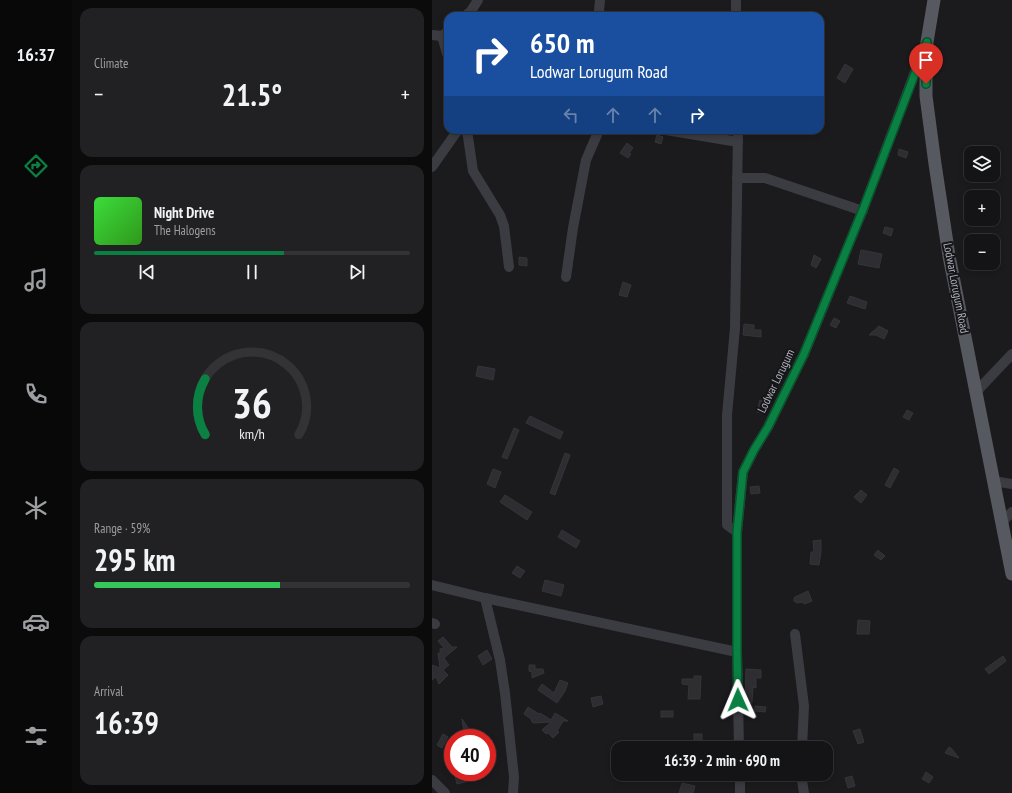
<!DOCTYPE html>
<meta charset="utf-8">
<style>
:root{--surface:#141416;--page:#212123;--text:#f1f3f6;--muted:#9d9ea1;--line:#333335;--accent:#0b8043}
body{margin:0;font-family:"PT Sans Narrow",sans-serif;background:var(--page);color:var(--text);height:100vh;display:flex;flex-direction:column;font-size:15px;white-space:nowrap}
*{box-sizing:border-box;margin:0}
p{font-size:13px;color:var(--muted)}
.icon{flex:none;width:22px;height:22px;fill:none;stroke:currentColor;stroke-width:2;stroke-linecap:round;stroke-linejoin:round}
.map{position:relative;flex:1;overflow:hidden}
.side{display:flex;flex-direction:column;gap:8px;padding:8px;background:#0b0b0c;width:360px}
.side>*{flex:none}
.hud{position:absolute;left:12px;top:12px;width:380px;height:122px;border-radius:12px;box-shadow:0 2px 6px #0003,0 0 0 1px var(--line);background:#1a4fa0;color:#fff;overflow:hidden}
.controls{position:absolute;left:532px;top:146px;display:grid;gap:8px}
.controls a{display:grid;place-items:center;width:36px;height:36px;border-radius:8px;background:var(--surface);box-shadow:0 2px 6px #0003,0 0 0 1px var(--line);font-size:20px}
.speed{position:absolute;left:12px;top:729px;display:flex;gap:8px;font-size:20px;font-weight:700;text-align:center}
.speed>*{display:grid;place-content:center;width:52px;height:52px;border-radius:50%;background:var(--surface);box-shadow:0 2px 6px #0003,0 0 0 1px var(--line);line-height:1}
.speed .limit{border:6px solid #d22;background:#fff;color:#111}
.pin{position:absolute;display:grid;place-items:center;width:34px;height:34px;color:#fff;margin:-41px -17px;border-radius:50% 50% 50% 0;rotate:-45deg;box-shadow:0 0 4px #0007}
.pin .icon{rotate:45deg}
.me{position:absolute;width:44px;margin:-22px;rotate:359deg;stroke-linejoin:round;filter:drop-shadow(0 0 3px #0008)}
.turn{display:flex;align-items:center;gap:14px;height:84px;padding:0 20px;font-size:18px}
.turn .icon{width:52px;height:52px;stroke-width:2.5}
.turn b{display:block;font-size:28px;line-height:34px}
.lanes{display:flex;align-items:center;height:38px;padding:0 20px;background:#0003;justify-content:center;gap:20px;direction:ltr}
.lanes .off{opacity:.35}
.big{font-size:30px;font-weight:800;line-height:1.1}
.side .card{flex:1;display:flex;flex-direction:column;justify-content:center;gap:6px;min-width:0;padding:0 14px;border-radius:12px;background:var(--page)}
.side .dial{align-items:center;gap:0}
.dial svg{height:104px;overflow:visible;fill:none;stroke:var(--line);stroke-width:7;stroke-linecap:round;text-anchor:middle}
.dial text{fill:var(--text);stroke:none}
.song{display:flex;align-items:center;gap:12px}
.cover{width:48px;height:48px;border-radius:6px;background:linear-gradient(135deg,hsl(120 70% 55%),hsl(110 70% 35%))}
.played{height:4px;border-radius:2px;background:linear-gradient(90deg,var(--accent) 60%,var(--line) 60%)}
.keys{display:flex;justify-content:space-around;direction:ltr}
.heat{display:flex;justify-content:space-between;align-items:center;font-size:22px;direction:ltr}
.charge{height:6px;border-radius:3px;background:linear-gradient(90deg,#34c759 59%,var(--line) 0)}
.trip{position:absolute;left:179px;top:741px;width:222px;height:40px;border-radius:12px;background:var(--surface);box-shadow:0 2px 6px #0003,0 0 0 1px var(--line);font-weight:800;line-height:40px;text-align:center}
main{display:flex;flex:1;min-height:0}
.dock{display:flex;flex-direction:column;width:72px;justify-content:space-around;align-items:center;background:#080809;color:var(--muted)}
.dock .icon{width:28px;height:28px}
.dock .on{color:var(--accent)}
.dock b{font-size:18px;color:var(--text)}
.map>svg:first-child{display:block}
</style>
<main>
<nav class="dock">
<b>16:37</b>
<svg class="icon on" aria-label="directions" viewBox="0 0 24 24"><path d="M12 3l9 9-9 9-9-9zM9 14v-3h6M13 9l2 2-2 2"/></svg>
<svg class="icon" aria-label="music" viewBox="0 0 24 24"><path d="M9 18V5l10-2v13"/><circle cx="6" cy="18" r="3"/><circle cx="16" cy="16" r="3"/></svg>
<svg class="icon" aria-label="phone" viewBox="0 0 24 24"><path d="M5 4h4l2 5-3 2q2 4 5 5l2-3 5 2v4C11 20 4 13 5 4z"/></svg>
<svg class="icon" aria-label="climate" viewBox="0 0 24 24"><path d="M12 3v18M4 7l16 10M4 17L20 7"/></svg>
<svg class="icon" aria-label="car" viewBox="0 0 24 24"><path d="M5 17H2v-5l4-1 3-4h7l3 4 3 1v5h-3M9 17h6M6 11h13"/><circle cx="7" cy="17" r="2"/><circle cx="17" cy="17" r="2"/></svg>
<svg class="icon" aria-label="filters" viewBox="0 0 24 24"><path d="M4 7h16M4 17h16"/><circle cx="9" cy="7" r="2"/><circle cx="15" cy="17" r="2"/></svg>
</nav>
<section class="side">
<div class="card"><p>Climate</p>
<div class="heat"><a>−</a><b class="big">21.5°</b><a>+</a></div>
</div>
<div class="card">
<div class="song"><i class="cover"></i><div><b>Night Drive</b><p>The Halogens</p></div></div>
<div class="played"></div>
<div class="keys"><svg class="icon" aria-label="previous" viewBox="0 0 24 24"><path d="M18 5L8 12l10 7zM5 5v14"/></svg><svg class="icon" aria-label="pause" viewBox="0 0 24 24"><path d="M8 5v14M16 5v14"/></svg><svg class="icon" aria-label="next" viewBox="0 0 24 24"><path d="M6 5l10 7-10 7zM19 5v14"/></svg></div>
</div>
<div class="card dial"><svg viewBox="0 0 100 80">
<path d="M14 69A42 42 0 1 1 86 69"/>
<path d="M14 69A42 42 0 0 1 14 26" stroke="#0b8043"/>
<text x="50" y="56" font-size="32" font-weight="700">36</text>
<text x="50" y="72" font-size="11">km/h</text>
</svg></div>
<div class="card"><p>Range · 59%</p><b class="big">295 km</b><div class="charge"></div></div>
<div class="card"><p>Arrival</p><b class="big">16:39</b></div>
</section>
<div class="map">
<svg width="580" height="793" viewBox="0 0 580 793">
<rect width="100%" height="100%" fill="#1b1a1d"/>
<g fill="#2e2d31" stroke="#353439">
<polygon points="413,64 421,69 413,83 405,78"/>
<polygon points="225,135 231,137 229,144 223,142"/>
<polygon points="195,143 201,148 197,153 199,154 196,158 188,153"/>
<polygon points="467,149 476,152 474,158 466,155"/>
<polygon points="453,227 461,229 459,236 451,233"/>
<polygon points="429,250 450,254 447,268 426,264"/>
<polygon points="382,255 389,259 384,268 379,265"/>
<polygon points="87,257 95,258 95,266 87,265"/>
<polygon points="191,282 199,285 195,297 187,295"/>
<polygon points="418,296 435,302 433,309 415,303"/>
<polygon points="402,318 408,321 404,328 398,325"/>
<polygon points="312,324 322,325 322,330 329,330 329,337 311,335"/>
<polygon points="447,326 456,331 452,339 444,335 437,335"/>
<polygon points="46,366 63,369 61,380 44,376"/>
<polygon points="328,400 333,402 330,413 325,412"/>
<polygon points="475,410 481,413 477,420 471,417"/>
<polygon points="98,416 131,432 128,439 94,423"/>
<polygon points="82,428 87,430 75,459 70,457"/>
<polygon points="133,453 138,455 123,495 118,493"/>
<polygon points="462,468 467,471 458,488 453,485"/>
<polygon points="61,469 69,472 63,488 55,484"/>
<polygon points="327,486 328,493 319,494 318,487"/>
<polygon points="429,490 435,495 429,503 422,497"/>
<polygon points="73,495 100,512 95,520 68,502"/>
<polygon points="130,530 148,541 144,548 126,537"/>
<polygon points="389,540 389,552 387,565 378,564 379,552 382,552 381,541"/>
<polygon points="446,550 453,556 449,560 442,555"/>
<polygon points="85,566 93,571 88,578 80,573"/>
<polygon points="113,580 132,585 129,596 110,591"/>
<polygon points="376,591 380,601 372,604 371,602 365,603 362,601 362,598 363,597"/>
<polygon points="426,620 438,621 437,634 425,634"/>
<polygon points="11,637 20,647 25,647 12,658 17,665 11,670 16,675 7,684 4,677 0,680 0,665 8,668 6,653 8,654 8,649 12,648 6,641"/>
<polygon points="55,650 60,659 51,665 46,656"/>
<polygon points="571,656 574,661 557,674 553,669"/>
<polygon points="97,665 103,665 103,669 111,669 112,673 100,678 100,672 97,671"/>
<polygon points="314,669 329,670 329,678 324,678 324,688 321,687 320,703 313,703"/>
<polygon points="262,676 269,676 268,699 256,699 257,685 250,684 250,679 262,679"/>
<polygon points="128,680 136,683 133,691 125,703 106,690 110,684 122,693"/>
<polygon points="169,696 171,704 161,707 159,698"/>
<polygon points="323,706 334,707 333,712 323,711"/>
<polygon points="96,707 107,714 108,713 119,720 123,713 136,721 131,721 125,731 127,732 121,738 116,733 114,734 110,730 119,722 102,723 100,722 99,719 92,714"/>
<rect x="229" y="711" width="12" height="6"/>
<polygon points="30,719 37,729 42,729 37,738 33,738"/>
<polygon points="428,729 432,742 426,744 421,731"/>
<polygon points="11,734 16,737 10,748 5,745"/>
<polygon points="262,734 270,734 270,748 261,748 262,743"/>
<polygon points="517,747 520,749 527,758 513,753"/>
<polygon points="22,772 35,772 37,781 25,784"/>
<polygon points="494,772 501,777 497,783 490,779"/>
<polygon points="420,776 423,786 416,788 413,778"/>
<polygon points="250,783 263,786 261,793 247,793"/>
</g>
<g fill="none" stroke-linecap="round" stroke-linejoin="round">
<g stroke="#3b3c42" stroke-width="10">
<polyline points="168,0 167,11 170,16"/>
<polyline points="304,0 304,16"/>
<polyline points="33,16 39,11 46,0"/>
<polyline points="0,35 10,36 16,31"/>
<polyline points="10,36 16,57"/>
<polyline points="35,130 41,171 68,215 72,226 77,267"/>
<polyline points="234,130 306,142"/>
<polyline points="0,167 26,130"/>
<polyline points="305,178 333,178 431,211"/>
<polyline points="134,277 141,228 154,160 167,130"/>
<polyline points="544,392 580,354"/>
<polyline points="562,481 580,484"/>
<polyline points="570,522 580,512"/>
<polyline points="305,532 295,525 295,415 303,328 306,130"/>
<polyline points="0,585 53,598 305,652"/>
<polyline points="53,598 68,660 73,693 82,777 81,793"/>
<polyline points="0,623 3,624"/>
<polyline points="363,634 372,706 370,748"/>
<polyline points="307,748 305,652 305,532 311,472 322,450 336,427 372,354 432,207 492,48"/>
<polyline points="308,774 308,793"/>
<polyline points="369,774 372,793"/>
<polyline points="0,780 13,793"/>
</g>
<polyline stroke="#575961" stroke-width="13" points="502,0 495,42 494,72 494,96 503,164 517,256 580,574"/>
</g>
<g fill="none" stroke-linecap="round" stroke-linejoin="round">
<g stroke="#07532c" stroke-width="10">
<polyline id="route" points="306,700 305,652 305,532 311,472 322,450 336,427 372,354 432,207 495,42 494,84"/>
</g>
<use href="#route" stroke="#0b8043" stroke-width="7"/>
</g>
<g text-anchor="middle" stroke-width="4" stroke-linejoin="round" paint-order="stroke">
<g font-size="12" fill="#adb1bc" stroke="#161518">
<text transform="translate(524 288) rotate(79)" y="4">Lodwar Lorugum Road</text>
<text transform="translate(344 381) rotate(-64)" y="4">Lodwar Lorugum</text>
</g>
</g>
</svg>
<div class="controls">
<a><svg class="icon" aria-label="layers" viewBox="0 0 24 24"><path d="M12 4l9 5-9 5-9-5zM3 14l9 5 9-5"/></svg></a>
<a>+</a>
<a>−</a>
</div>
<div class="speed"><div class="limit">40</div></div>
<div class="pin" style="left:494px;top:84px;background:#d93025"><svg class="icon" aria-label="arrive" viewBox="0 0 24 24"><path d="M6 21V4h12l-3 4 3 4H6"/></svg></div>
<svg class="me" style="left:306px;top:700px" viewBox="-20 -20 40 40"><path d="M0-17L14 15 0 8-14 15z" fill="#0b8043" stroke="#fff" stroke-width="4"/></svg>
<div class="trip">16:39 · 2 min · 690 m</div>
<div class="hud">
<div class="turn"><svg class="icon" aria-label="right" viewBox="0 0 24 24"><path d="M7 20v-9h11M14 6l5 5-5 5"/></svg><div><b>650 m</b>Lodwar Lorugum Road</div></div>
<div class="lanes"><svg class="icon off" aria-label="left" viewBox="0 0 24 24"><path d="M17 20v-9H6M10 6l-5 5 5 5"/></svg><svg class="icon off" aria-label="ahead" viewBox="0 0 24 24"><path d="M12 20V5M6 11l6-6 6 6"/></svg><svg class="icon off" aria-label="ahead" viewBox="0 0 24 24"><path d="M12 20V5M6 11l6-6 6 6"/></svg><svg class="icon" aria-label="right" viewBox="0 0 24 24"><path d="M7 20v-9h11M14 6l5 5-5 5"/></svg></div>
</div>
</div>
</main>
